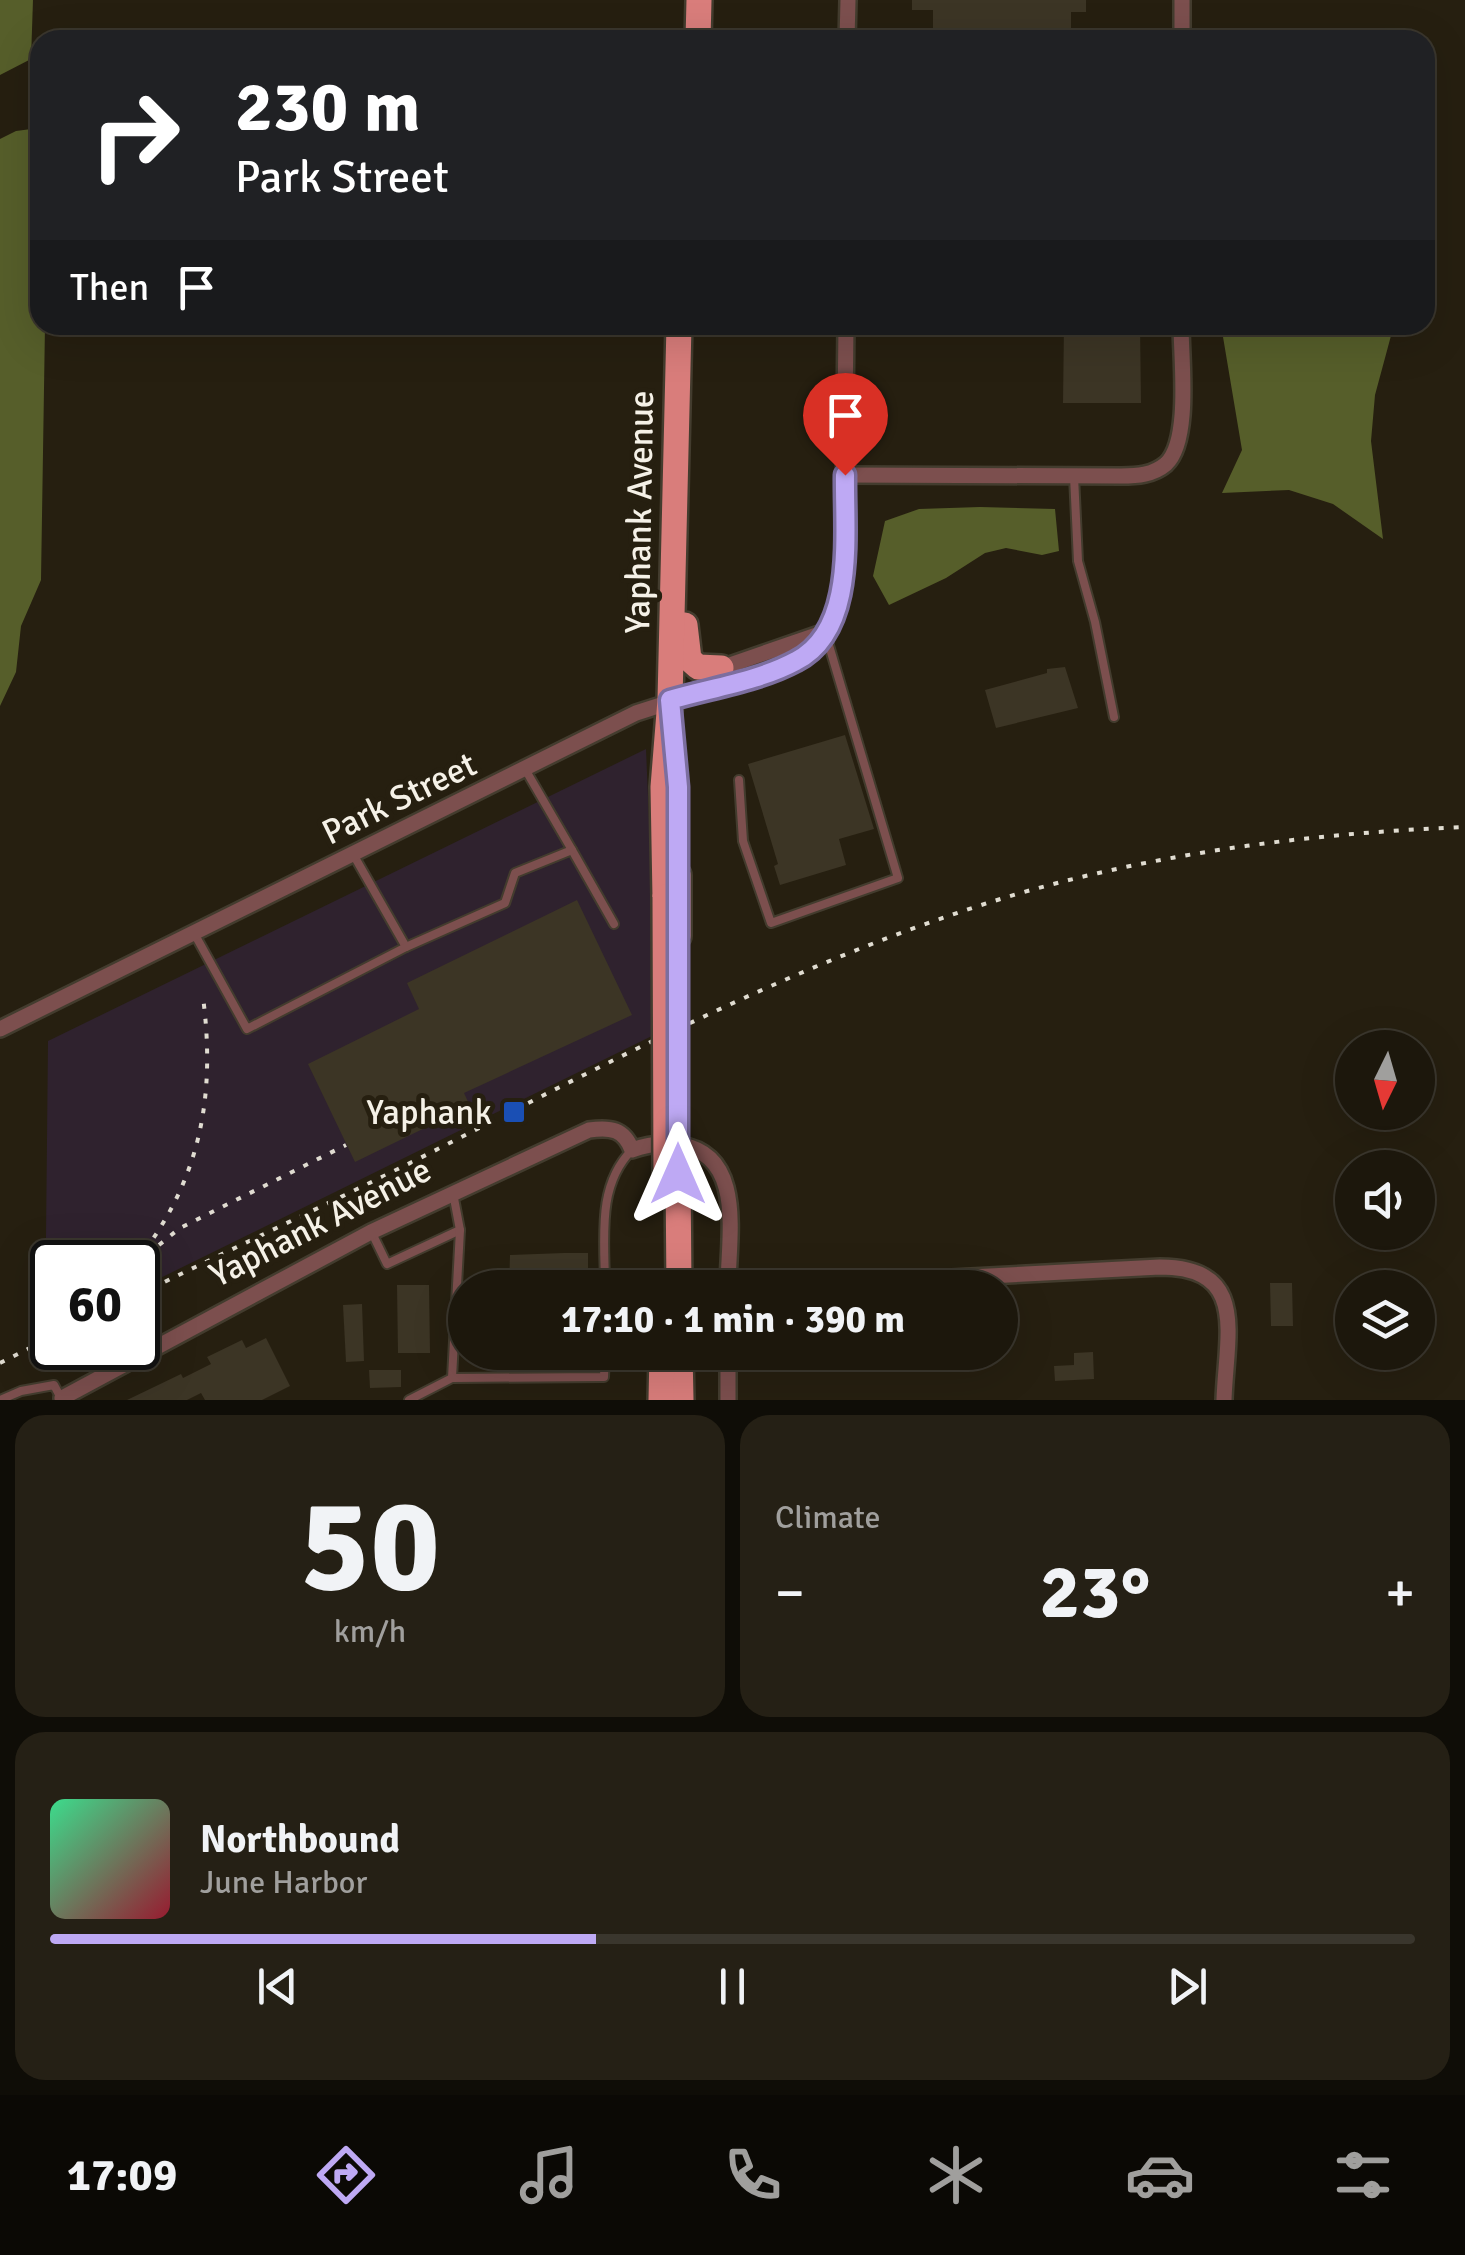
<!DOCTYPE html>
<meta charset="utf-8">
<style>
:root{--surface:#1c170c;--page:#252015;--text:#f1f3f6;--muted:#a09f9d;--line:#3a362d;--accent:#bea9f4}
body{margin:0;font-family:Signika,sans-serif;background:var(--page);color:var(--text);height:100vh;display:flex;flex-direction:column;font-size:38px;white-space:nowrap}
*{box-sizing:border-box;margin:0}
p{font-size:32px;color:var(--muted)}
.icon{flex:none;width:55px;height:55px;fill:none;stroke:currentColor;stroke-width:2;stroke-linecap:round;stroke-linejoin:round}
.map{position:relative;height:1400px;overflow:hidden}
.sheet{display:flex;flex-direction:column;gap:15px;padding:15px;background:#0f0d07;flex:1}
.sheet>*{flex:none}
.hud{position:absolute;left:30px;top:30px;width:1405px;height:305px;border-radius:30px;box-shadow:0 10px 40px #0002,0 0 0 2px var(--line);background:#202124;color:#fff;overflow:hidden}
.needle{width:65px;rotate:185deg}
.tools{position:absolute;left:1335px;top:1030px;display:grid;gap:20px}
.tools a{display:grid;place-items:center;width:100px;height:100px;border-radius:50%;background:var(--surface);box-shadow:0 10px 40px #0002,0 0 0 2px var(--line);font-size:50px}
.speed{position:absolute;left:30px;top:1240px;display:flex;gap:20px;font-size:50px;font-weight:700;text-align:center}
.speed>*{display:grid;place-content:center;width:130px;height:130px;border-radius:50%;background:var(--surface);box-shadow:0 10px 40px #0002,0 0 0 2px var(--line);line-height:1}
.speed .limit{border:5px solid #111;border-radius:15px;background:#fff;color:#111}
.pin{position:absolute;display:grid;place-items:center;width:85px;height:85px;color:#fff;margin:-102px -42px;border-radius:50% 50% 50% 0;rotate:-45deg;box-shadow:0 0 10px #0007}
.pin .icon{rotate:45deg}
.me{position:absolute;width:110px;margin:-55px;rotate:0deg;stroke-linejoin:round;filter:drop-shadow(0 0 8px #0008)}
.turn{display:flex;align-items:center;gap:35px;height:210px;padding:0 40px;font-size:45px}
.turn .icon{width:130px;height:130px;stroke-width:2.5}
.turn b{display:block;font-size:70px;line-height:85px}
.then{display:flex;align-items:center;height:95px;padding:0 40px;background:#0003;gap:20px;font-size:38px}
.big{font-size:75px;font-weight:800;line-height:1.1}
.sheet .widget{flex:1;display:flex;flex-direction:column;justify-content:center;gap:15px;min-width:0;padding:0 35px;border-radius:30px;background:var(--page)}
.sheet .dial{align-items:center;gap:0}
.dial b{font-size:130px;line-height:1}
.song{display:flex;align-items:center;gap:30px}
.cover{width:120px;height:120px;border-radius:15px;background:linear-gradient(135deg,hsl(150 70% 55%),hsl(350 70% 35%))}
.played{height:10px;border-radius:5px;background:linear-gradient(90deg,var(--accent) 40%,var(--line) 40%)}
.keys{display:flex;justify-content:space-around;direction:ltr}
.heat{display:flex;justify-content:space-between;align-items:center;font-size:55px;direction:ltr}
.sheet .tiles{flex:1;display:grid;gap:15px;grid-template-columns:1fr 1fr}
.widget:last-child{grid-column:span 2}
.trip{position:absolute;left:448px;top:1270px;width:570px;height:100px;border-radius:50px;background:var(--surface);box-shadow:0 10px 40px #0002,0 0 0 2px var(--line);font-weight:800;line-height:100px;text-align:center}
.menu{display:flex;height:160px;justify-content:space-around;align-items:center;background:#0b0905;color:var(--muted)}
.menu .icon{width:70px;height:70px}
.menu .active{color:var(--accent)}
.menu b{font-size:45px;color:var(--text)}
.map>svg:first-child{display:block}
</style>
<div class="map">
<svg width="1465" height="1400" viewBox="0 0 1465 1400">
<rect width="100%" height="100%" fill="#261f10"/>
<polygon fill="#2f222e" points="646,749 658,1033 138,1289 138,1262 52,1262 52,1330 45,1334 48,1041"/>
<g fill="#565e2a">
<polygon points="0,0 33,0 31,59 0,75"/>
<polygon points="39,128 40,325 45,325 41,580 21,626 16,672 0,706 0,139 16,131"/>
<polygon points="1221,325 1390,325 1392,332 1375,395 1371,441 1383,539 1333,504 1289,490 1222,493 1242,450"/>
<polygon points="980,507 1055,509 1059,551 1042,555 1006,548 985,553 946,578 889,605 873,576 885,521 919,509"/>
</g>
<g fill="#3c3525">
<polygon points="912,0 1086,0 1086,12 1071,12 1071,40 933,40 933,10 912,10"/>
<polygon points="1064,325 1140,325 1141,403 1063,403"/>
<polygon points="1065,667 1078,708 996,728 985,690 1047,673 1047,669"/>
<polygon points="845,735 874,829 839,839 846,865 780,885 774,866 778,864 748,764"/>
<polygon points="577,900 632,1015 464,1093 470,1106 355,1162 308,1064 419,1009 407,983"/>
<polygon points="564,1253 588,1253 588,1288 509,1288 510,1255"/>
<polygon points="1270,1283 1292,1283 1293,1326 1271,1326"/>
<polygon points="397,1285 429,1285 430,1353 398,1353"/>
<polygon points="362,1304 364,1361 346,1362 343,1305"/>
<polygon points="266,1338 290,1386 262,1400 205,1400 201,1393 187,1400 127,1400 181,1374 183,1378 211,1364 207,1357 242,1340 246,1348"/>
<polygon points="1093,1352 1094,1379 1055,1381 1054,1366 1074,1365 1074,1353"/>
<polygon points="369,1370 401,1370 401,1387 370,1388"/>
</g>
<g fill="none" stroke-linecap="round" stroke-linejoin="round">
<g stroke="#433c2e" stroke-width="12">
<g id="service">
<polyline points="1074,476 1078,561 1095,622 1114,717"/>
<polyline points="739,780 743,841 771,923 898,878 825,632"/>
<polyline points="572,850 614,924"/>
<polyline points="353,854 406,947"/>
<polyline points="194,933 247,1029 406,947 505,903 515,873 572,850 525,769"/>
<polyline points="372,1233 387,1264 460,1230"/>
<path d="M605,1288C605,1240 596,1186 632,1150"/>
<polyline points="452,1378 460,1230 453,1193"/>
<polyline points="0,1400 21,1391 54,1385 62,1400"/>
<polyline points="409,1400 452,1378 604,1377 605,1352"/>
</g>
</g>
<g stroke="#433c2e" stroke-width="20">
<g id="minor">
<polyline points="847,40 848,0"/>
<polyline points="1182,40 1182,0"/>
<path d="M845,475L1121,476C1137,476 1153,475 1166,464C1191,441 1181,359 1181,325"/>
<polyline points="721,668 825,632"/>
<polyline points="0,1029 636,713 795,662 808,654 825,632 838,605 843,583 846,325"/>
<path d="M762,1288L1160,1267C1249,1267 1226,1335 1224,1400"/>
<polyline points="728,1352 728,1400"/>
<path d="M62,1398L371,1232L589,1130C611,1127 624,1129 632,1150C648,1144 663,1142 680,1145C746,1155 728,1238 728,1288"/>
</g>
</g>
<g stroke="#433c2e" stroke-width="30">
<g id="primary">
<polyline points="698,40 699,0"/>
<polyline points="685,625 689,659 698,667 721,668"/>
<polyline points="665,897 663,787 670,700 679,325"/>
<polyline points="678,936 678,875"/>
<polyline points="678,1174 679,1288"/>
<polyline points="680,1352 681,1400"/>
<polyline points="661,1400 662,1352"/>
</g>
</g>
<use href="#service" stroke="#7c4f4e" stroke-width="8"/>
<use href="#minor" stroke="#7c4f4e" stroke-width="15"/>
<use href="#primary" stroke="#d97d7b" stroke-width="25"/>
<g stroke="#e0dcd1" stroke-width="4" stroke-dasharray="5 10" stroke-linecap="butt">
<polyline points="159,1245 180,1228 346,1145"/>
<path d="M136,1262C200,1181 216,1098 203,997"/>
<path d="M138,1295C235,1247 333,1202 430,1153C621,1056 811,955 1017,894C1163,852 1313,833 1465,827"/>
<polyline points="0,1363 52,1337"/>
</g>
<g stroke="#433c2e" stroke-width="30" stroke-linecap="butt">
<polyline id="primary-bridge" points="665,897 666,1174"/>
</g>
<use href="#primary-bridge" stroke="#d97d7b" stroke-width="25"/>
</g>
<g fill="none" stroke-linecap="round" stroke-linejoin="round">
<g stroke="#7c6e9f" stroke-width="25">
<path id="route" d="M678,1174V787L670,700C711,688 759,681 796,661C857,630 844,532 845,475"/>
</g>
<use href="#route" stroke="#bea9f4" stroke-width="18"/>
</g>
<rect fill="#1a4fb4" stroke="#261f10" stroke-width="4" x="502" y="1100" width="24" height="24" rx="5"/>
<g text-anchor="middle" stroke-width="10" stroke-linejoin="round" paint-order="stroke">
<g font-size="35" fill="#f5f1e7" stroke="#261f10">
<text transform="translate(639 512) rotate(-89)" y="12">Yaphank Avenue</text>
<text transform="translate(399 798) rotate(-26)" y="12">Park Street</text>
<text transform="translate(320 1222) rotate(-27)" y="12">Yaphank Avenue</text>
</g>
<g font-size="35" fill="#f5f1e7" stroke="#261f10" text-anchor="end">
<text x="492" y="1124">Yaphank</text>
</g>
</g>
</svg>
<div class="tools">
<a><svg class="needle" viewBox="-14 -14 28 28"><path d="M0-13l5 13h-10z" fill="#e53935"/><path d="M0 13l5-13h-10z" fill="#a09f9d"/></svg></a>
<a><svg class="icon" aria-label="sound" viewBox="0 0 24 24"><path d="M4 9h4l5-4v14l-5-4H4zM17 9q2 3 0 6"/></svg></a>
<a><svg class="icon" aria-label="layers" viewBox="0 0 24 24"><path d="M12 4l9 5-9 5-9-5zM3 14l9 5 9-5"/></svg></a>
</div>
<div class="speed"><div class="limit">60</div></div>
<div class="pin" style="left:845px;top:475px;background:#d93025"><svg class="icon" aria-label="arrive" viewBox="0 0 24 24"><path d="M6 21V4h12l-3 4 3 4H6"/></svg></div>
<svg class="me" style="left:678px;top:1174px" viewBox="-20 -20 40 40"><path d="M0-17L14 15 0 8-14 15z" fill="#bea9f4" stroke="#fff" stroke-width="4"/></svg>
<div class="trip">17:10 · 1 min · 390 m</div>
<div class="hud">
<div class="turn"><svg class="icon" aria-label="right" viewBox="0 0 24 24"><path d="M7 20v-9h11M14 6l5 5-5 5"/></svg><div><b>230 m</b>Park Street</div></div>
<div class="then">Then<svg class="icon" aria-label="arrive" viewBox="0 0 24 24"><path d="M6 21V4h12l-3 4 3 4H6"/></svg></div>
</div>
</div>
<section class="sheet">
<div class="tiles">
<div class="widget dial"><b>50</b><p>km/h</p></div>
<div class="widget"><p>Climate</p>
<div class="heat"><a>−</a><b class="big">23°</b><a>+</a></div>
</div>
<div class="widget">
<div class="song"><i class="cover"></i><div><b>Northbound</b><p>June Harbor</p></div></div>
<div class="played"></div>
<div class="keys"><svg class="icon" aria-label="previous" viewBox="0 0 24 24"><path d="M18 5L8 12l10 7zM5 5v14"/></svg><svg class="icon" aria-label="pause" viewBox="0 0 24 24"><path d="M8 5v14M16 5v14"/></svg><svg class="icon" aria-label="next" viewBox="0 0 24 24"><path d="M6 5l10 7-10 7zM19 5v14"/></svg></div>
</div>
</div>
</section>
<nav class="menu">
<b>17:09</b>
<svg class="icon active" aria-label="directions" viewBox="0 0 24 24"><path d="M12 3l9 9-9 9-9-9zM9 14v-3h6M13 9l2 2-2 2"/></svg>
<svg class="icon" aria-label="music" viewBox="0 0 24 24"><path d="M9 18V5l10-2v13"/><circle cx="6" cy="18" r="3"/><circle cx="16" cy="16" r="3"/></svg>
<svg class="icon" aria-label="phone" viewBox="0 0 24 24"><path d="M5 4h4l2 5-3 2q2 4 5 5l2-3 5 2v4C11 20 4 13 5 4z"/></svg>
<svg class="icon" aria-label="climate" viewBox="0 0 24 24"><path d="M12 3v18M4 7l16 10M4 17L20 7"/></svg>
<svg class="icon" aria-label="car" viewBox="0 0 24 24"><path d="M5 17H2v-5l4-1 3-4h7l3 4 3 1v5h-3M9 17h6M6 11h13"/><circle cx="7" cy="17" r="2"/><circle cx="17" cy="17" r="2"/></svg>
<svg class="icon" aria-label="filters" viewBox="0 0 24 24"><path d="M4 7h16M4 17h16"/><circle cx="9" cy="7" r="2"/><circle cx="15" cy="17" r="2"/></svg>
</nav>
